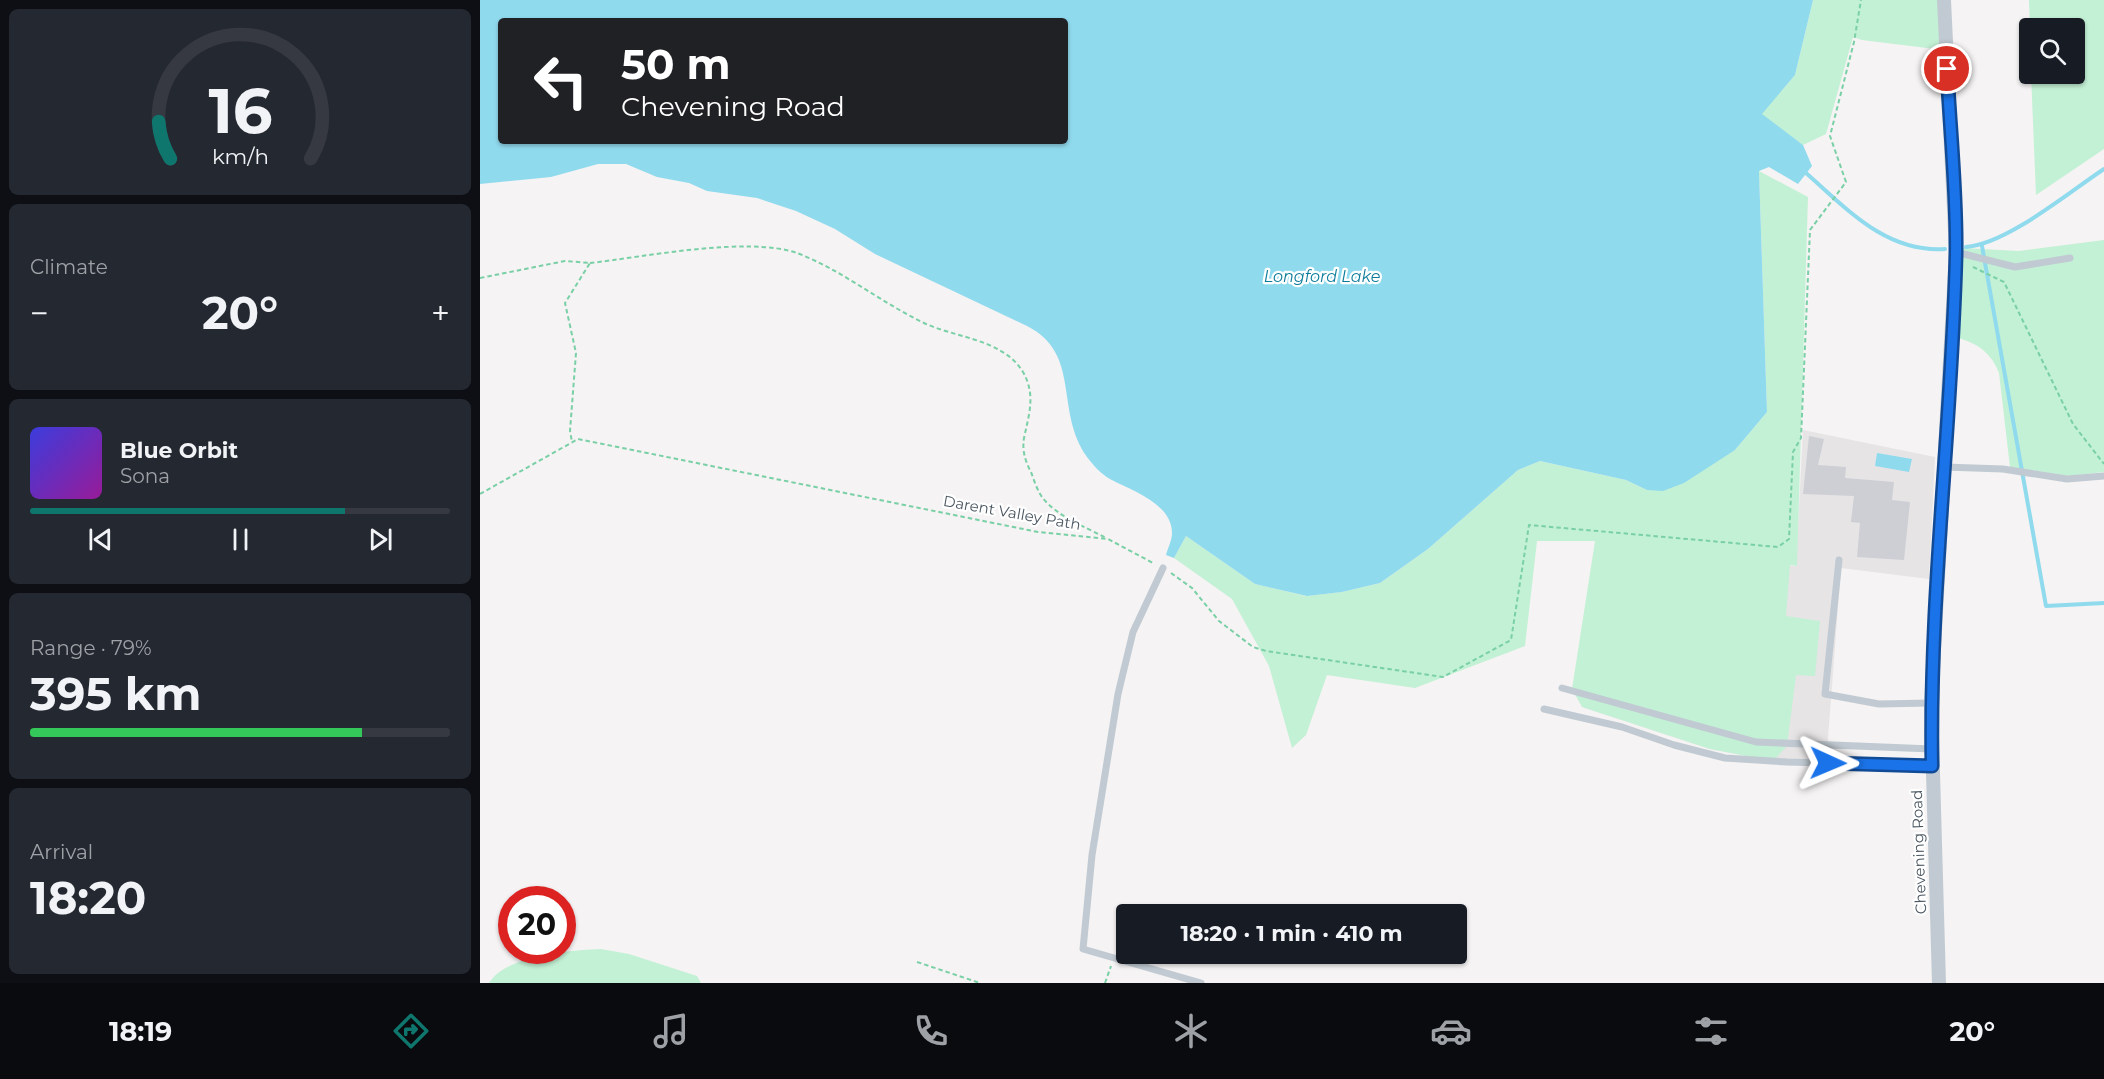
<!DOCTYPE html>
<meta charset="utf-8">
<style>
:root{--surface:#171b24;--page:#242831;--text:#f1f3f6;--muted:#9ea1a6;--line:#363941;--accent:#0f766e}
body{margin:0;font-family:Montserrat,sans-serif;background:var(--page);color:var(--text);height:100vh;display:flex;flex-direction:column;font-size:22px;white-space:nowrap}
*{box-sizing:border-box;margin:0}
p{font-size:20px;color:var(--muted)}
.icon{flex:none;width:33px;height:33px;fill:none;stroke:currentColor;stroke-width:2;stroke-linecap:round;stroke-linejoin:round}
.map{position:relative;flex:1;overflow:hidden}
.panel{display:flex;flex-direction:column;gap:9px;padding:9px;background:#0d0f14;width:480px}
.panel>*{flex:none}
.guide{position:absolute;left:18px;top:18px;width:570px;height:126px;border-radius:6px;box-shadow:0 2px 4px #0004;background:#202124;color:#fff;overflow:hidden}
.fabs{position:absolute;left:1539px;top:18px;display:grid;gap:12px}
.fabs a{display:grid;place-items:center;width:66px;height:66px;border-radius:6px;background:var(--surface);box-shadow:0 2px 4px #0004;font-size:30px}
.speed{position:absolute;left:18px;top:886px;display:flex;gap:12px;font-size:30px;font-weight:700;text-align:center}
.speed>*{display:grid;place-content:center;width:78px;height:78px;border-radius:50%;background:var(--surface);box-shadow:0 2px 4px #0004;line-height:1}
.speed .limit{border:9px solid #d22;background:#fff;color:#111}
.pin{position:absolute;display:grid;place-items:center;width:51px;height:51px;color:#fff;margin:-26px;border:3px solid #fff;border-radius:50%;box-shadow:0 2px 6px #0007}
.me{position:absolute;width:66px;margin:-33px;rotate:91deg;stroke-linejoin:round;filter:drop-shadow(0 0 4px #0008)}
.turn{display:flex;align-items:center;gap:21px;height:126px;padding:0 24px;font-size:27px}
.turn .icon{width:78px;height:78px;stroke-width:2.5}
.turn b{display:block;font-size:42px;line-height:51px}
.big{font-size:45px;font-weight:700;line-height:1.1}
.panel .widget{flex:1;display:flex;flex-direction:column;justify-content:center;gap:9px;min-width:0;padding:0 21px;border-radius:9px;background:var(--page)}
.panel .dial{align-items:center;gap:0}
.dial svg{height:156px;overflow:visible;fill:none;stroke:var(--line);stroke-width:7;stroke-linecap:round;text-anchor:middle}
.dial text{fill:var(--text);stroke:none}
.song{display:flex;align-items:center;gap:18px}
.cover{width:72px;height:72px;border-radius:9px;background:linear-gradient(135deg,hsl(240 70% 55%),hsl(300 70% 35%))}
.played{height:6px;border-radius:3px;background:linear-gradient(90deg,var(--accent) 75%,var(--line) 75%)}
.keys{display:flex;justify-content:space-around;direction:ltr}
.heat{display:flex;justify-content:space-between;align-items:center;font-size:33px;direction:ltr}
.charge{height:9px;border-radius:4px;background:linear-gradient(90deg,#34c759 79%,var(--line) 0)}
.trip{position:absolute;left:636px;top:904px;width:351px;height:60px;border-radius:6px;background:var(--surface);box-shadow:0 2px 4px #0004;font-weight:700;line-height:60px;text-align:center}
.tab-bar{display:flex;height:96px;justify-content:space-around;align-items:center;background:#090b0e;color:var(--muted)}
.tab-bar .icon{width:42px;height:42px}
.tab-bar .on{color:var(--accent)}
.tab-bar b{font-size:27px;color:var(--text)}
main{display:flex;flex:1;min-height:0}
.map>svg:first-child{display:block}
</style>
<main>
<section class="panel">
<div class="widget dial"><svg viewBox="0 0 100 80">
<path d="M14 69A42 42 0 1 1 86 69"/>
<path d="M14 69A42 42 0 0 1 8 50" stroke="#0f766e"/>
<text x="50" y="56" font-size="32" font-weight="700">16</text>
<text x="50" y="72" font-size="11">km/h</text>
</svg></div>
<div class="widget"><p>Climate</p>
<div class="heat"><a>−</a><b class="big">20°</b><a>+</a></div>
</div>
<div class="widget">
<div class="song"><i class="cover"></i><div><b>Blue Orbit</b><p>Sona</p></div></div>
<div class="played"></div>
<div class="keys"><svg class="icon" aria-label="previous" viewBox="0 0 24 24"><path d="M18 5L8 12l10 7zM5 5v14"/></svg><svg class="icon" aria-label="pause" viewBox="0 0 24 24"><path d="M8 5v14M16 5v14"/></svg><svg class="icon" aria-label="next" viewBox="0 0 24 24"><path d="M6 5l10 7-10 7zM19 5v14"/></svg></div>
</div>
<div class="widget"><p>Range · 79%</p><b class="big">395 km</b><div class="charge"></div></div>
<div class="widget"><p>Arrival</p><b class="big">18:20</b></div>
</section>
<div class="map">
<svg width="1624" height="983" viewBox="0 0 1624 983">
<rect width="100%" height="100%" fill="#f5f3f3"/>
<polygon fill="#e6e4e5" points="1323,430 1455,457 1449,579 1361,568 1346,764 1293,761 1230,749 1102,707 1116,541 1316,566"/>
<g fill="#c3f1d5">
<polygon points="1333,0 1459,0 1463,50 1382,40 1373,37 1346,134 1323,145 1281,114 1315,75"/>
<polygon points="1549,0 1624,0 1624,149 1556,195 1551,74 1594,74 1594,28 1550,28"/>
<polygon points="1279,171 1328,197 1317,566 1310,565 1306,616 1340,621 1335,676 1316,675 1307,746 1293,761 1230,749 1102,707 1092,689 1115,541 1057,541 1045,646 935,688 847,675 826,735 812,748 789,666 752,599 694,558 706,536 775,584 826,596 862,592 900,583 948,549 1038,470 1060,461 1146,480 1167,490 1255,450 1287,412"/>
<path d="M1624,240V472L1589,476L1530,467L1519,373C1512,354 1498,343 1478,338L1482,248L1539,251Z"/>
<path d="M121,949L149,954L217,976L221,983H9C26,955 91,950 121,949Z"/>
</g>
<g fill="#90daee" fill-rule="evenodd">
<path d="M0,0H1333L1315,75L1282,114L1323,145L1332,166L1318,184L1289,167L1279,171L1287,412L1255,450L1204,483L1183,491L1167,490L1146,480L1060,461L1038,470L948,549L900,583L862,592L827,596L775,584L706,536L694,558L686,555C688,548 692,540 692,533C692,503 650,490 630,479C621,474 613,465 607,457C574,410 602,354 547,326L395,254L355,229L316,211L277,198L227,191L209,183L177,177L146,164H118L71,177L0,184ZM21,21H585V141H21Z"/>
<polygon points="1397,453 1432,459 1429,472 1395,466"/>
</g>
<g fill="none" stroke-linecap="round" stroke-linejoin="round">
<g stroke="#90daee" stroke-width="4">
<path d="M1326,173C1367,209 1406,253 1465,249"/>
<polyline points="1502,246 1566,606 1624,603"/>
<path d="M1486,247C1527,244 1589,192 1624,169"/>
</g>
</g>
<polygon fill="#cdcfd5" points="1329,436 1344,439 1338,465 1366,467 1365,478 1414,482 1412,500 1430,502 1424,560 1377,557 1380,523 1371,522 1374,496 1323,494"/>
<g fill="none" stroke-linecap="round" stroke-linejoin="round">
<g stroke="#7ad0a6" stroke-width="2" stroke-dasharray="4.5 3" stroke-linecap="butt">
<path d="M110,263C164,257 267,236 317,253C362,270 400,302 444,323C476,338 523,339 543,372C556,395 549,414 544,438C542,450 545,461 551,472C554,480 557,490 562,497C576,516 606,527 626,538"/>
<polyline points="1493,267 1524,282 1593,424 1624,464"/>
<polyline points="0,278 85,261 110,263 85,303 96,353 90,431 92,442"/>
<polyline points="0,494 98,439 558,532 628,539 673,563"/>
<polyline points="691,573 712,588 739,621 773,647 786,651 963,677 1031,640 1049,525 1298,547 1309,539 1313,452 1321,438 1330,230 1366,182 1350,136 1374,42 1381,0"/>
<polyline points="437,962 500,983"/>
<polyline points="625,983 631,966"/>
</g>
<g stroke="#c1cad2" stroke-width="7">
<polyline points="1476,252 1535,267 1590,258"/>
<polyline points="1464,467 1523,469 1587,479 1624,476"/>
<polyline points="1359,560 1345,694 1399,704 1451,703"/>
<polyline points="683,568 653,632 638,694 612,855 603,949 721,983"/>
<polyline points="1082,688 1276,742 1452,749"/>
<polyline points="1064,709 1142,727 1194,745 1245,758 1307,762 1452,766"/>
</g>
<polyline stroke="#c1cad2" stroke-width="14" points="1459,983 1451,703 1476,252 1464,0"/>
</g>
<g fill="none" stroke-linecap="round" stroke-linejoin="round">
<g stroke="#114b97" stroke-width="15">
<path id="route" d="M1348,763L1452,766C1449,595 1472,425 1476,254C1477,193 1470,130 1467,69"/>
</g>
<use href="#route" stroke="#1a73e8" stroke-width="10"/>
</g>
<g text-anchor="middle" stroke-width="4.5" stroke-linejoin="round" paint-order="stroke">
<g font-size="15" fill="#4a5661" stroke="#fff">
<text transform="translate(532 513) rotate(10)" y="5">Darent Valley Path</text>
<text transform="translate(1439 852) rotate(-92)" y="5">Chevening Road</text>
</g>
<g font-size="16" font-style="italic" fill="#0c7c9b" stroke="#fff">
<text x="842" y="282">Longford Lake</text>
</g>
</g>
</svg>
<div class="fabs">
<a><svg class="icon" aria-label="search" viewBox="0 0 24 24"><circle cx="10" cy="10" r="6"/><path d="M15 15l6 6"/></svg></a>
</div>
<div class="speed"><div class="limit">20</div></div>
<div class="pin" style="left:1467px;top:69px;background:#d93025"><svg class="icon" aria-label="arrive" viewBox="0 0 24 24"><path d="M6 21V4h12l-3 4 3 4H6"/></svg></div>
<svg class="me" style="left:1348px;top:763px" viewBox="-20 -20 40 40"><path d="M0-17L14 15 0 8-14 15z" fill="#1a73e8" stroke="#fff" stroke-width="4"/></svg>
<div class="trip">18:20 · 1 min · 410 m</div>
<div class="guide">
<div class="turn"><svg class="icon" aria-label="left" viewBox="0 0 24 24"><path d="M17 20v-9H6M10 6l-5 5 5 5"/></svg><div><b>50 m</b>Chevening Road</div></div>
</div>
</div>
</main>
<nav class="tab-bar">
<b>18:19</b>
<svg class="icon on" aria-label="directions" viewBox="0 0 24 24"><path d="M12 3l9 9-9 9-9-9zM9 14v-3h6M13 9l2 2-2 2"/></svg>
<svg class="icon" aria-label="music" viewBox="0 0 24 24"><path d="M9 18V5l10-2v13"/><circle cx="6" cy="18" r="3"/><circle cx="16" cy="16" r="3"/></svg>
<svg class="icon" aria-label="phone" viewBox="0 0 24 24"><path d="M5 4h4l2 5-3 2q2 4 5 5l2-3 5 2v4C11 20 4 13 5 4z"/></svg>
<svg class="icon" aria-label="climate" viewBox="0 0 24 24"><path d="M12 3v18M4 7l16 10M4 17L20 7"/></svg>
<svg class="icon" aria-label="car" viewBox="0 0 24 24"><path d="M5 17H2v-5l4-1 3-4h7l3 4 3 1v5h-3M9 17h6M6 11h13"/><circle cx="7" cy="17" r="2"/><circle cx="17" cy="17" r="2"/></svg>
<svg class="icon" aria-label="filters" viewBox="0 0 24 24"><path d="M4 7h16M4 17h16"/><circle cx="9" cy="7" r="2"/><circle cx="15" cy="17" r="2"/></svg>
<b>20°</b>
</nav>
